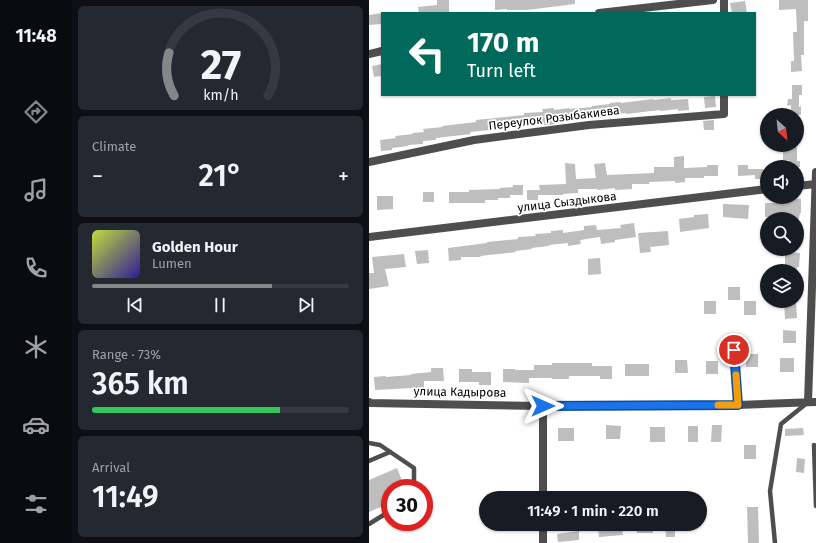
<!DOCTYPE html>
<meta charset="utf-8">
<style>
:root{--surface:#171b24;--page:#242831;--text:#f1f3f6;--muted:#9ea1a6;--line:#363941;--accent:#858687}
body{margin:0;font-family:"Fira Sans",sans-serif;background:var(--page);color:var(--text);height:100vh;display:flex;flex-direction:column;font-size:15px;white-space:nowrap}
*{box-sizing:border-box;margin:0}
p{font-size:13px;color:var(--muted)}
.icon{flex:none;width:22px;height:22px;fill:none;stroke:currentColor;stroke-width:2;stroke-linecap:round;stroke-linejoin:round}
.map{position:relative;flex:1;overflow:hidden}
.details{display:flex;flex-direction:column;gap:6px;padding:6px;background:#0d0f14;width:297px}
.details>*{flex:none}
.top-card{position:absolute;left:12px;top:12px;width:375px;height:84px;border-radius:0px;box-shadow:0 1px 3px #0004;background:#00695c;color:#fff;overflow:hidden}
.needle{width:26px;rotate:153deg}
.controls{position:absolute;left:391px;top:108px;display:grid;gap:8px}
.controls a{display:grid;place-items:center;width:44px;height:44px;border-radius:50%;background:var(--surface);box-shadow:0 1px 3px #0004;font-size:20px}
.speed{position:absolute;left:12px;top:479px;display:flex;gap:8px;font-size:20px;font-weight:700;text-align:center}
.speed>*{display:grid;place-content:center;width:52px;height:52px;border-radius:50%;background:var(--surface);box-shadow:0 1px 3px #0004;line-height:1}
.speed .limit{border:6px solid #d22;background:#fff;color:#111}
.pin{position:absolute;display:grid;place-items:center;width:34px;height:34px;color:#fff;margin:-17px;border:2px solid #fff;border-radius:50%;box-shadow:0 1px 4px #0007}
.me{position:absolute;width:44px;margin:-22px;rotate:90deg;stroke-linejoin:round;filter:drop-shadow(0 0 3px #0008)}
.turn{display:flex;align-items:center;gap:14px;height:84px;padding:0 20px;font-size:18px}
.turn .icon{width:52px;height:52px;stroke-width:2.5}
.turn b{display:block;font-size:28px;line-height:34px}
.big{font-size:30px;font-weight:600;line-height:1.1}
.details .card{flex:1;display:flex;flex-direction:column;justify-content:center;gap:6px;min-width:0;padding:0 14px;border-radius:6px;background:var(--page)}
.details .dial{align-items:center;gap:0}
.dial svg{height:104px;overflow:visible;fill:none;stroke:var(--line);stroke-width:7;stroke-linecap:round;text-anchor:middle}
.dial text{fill:var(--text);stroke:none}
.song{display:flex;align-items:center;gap:12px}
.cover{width:48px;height:48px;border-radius:6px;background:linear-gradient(135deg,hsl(70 70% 55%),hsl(250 70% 35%))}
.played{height:4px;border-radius:2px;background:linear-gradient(90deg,var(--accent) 70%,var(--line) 70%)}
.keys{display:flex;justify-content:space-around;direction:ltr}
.heat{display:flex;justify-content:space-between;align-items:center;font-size:22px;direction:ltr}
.charge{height:6px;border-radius:3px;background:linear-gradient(90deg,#34c759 73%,var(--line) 0)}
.trip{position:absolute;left:110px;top:491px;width:228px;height:40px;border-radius:20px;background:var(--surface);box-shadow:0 1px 3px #0004;font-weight:600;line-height:40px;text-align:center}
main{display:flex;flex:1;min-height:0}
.tabs{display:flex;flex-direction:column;width:72px;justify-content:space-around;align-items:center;background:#090b0e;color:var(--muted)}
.tabs .icon{width:28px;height:28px}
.tabs .active{color:var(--accent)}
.tabs b{font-size:18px;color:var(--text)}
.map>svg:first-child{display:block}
</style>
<main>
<nav class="tabs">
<b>11:48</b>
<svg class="icon active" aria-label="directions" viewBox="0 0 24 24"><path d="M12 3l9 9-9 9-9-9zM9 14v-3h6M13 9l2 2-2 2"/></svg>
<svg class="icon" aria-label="music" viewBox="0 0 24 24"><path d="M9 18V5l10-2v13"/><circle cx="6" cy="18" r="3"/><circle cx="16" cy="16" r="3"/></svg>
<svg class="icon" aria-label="phone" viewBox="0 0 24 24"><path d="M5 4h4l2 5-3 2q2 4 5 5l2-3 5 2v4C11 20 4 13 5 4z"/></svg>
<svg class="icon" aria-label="climate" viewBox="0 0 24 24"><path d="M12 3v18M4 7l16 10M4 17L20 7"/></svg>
<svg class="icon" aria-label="car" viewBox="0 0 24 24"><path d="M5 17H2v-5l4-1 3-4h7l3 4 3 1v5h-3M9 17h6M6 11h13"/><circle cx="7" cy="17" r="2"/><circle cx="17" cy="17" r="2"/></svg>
<svg class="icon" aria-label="filters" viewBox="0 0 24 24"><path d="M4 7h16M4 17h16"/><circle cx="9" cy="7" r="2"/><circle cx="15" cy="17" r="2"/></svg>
</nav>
<section class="details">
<div class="card dial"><svg viewBox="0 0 100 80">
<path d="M14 69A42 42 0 1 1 86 69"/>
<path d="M14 69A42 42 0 0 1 10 36" stroke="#858687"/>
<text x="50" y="56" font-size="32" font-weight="700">27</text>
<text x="50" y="72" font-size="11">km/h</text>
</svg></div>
<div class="card"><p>Climate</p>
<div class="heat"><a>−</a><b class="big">21°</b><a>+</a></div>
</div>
<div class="card">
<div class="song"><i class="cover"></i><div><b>Golden Hour</b><p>Lumen</p></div></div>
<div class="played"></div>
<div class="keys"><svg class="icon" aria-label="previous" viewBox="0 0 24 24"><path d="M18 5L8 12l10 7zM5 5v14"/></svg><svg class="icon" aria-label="pause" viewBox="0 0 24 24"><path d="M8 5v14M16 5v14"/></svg><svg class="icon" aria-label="next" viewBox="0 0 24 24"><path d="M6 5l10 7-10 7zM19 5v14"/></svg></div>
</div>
<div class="card"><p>Range · 73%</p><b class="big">365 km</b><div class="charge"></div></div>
<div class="card"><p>Arrival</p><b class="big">11:49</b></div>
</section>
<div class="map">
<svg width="447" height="543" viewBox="0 0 447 543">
<rect width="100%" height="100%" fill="#fff"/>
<g fill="#bebebe">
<polygon points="68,0 80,0 80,13 50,13 49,7 68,5"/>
<polygon points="126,0 206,0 206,4 158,10 138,10 138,9 126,10"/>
<polygon points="410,0 439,0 439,21 435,21 435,55 432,55 433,71 422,72 422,61 425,61 424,32 428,32 427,9 410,10"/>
<polygon points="376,1 378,13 363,13 361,3"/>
<polygon points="13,13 13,24 0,25 0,15"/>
<polygon points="13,64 13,76 5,77 3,66"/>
<polygon points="423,85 433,85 433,95 430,95 430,107 432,106 432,115 422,115 422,105 418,106 419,99 423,99"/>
<polygon points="346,96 347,107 336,108 335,97"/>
<polygon points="302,98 302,100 319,99 320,110 309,111 309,109 291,111 291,110 257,114 257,113 235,115 235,116 219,117 219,119 186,121 186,124 181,125 175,125 175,123 152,125 152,127 101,132 102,134 67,138 67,140 54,141 54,144 39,145 39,146 23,148 23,150 12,151 11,140 27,138 26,136 44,134 43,133 55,132 54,129 74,127 73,126 107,122 107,120 155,115 155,113 174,112 173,109 185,108 185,110 200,108 200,109 223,107 223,106 241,104 241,103 252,102 252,103 284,99 284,100"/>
<polygon points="345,120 345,130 335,130 334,121"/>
<polygon points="414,147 428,147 428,161 431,161 431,167 412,167 412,162 420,162 420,160 414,160"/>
<polygon points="315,156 315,168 338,167 338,165 349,165 349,176 335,176 335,178 316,178 316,182 306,183 306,181 280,182 280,184 263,184 263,189 246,190 246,188 229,190 229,189 209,189 209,193 194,194 194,195 169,195 169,200 158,200 158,190 171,190 170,185 197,184 196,163 206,164 207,179 227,178 225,164 236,163 238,175 285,173 285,167 305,167 305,157"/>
<polygon points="369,165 379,165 379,169 394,169 395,179 386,179 386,175 369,176"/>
<polygon points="144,185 154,185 154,195 141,195 141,198 129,198 129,200 116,200 116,203 80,203 80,192 100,192 100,190 131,189 131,188 144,187"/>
<rect x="54" y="192" width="11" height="10"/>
<polygon points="8,196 24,196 24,209 8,210"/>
<polygon points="418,198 432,199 432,213 431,213 430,219 418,219 418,217 396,217 396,203 418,203"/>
<polygon points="354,204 380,205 379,219 354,217"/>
<polygon points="339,214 340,228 311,232 310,219 325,217 325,215"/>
<polygon points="265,223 267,237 246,240 246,242 232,244 231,237 211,240 212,244 199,246 199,243 180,245 180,246 162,248 163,249 146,251 147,252 111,256 112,257 92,257 92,260 80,261 79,248 118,243 118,242 149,239 149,237 167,236 166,234 182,233 182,231 194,230 194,233 215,230 215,226 227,225 228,230 252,228 251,225"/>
<polygon points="299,231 300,245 281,247 282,252 271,253 269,233"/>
<polygon points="59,250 60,263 48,264 46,251"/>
<polygon points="416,252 431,253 430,267 428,267 428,271 418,271 418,267 416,267"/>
<polygon points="35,254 37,267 16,269 20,286 0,289 0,273 5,273 3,257"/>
<polygon points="231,258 232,274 219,275 219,259"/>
<rect x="359" y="287" width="12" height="13"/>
<rect x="335" y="301" width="12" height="13"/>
<rect x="375" y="301" width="12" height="14"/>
<polygon points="415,301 427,301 428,318 416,319"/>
<polygon points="414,330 427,331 427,343 414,343"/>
<rect x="377" y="354" width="12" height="13"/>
<rect x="411" y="358" width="14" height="14"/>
<polygon points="306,360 318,360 319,373 306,373"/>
<rect x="337" y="361" width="12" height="13"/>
<polygon points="183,363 223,363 223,366 243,366 243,379 231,379 231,376 200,376 200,379 183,379 183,378 160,378 160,383 134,382 134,369 146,369 146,370 165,370 165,365 183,365"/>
<rect x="256" y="364" width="24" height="12"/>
<polygon points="62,368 74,368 75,381 55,381 55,391 43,392 43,388 6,390 5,377 17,376 17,377 42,375 42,374 62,372"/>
<polygon points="90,369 103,369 103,372 122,372 122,385 110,385 110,382 90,382"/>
<polygon points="237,425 252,426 251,439 237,439"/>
<polygon points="343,425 353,425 352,442 342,442"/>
<rect x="319" y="426" width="10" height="16"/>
<rect x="281" y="427" width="15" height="15"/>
<rect x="189" y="428" width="16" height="13"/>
<polygon points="434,428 435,435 416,436 416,429"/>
<rect x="375" y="445" width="12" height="14"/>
<polygon points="428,458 436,459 435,473 427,472"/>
<polygon points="28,468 36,488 21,488 21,503 0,512 0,480"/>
<polygon points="378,507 389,507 390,543 379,543"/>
<polygon points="296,525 306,525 306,537 297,537"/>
<polygon points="253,526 254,535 230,537 229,528"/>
<polygon points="267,526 284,526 284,533 268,533"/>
<polygon points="210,531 210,540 189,542 188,534"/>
</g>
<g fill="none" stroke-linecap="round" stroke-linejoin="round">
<g stroke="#4e4e4e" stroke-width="4.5">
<polyline points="364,336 369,405"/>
<polyline points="0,443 11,445 45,468 45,488"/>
<polyline points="445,445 447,506"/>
<polyline points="0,461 21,452"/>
<polyline points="0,524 21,511"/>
<polyline points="406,543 401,491 412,424 438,403"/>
</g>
<g stroke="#4e4e4e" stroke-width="8">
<polyline points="355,0 355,13"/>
<polyline points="230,13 344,0"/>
<polyline points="0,54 13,51"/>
<polyline points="0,162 105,140 220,125 355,114 355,95"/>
<polyline points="428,186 447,184"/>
<polyline points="0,237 398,189"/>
<polyline points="0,402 0,403 174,406 369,405 447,402"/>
<polyline points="439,402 447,172"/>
<polyline points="174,498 174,406"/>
<polyline points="174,524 174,543"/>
</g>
</g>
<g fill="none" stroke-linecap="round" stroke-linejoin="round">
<g stroke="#114b97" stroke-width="10">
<polyline id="route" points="174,406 369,405 365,350"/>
</g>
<use href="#route" stroke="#1a73e8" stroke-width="7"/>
<polyline stroke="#f59e0b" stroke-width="7" points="349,405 369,405 367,375"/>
</g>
<g text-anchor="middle" stroke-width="3.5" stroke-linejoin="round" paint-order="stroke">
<g font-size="12" fill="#000" stroke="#fff">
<text transform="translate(185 118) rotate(-7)" y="4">Переулок Розыбакиева</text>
<text transform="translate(198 202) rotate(-7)" y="4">улица Сыздыкова</text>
<text transform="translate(91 392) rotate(1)" y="4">улица Кадырова</text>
</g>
</g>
</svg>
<div class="controls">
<a><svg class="needle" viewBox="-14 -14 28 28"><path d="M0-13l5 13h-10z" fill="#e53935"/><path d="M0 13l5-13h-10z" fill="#9ea1a6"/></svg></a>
<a><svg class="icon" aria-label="sound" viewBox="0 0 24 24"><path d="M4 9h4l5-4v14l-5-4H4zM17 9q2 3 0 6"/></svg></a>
<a><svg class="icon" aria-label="search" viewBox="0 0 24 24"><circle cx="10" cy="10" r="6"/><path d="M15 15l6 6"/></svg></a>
<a><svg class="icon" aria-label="layers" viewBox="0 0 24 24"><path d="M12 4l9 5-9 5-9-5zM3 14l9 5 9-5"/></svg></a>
</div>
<div class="speed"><div class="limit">30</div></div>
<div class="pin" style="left:365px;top:350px;background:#d93025"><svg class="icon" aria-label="arrive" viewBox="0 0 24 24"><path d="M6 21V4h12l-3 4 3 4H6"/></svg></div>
<svg class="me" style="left:174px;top:406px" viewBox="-20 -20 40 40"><path d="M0-17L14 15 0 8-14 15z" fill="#1a73e8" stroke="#fff" stroke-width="4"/></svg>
<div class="trip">11:49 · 1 min · 220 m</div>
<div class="top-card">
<div class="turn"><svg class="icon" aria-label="left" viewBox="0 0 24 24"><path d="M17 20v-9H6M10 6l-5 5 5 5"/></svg><div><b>170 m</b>Turn left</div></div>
</div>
</div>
</main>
